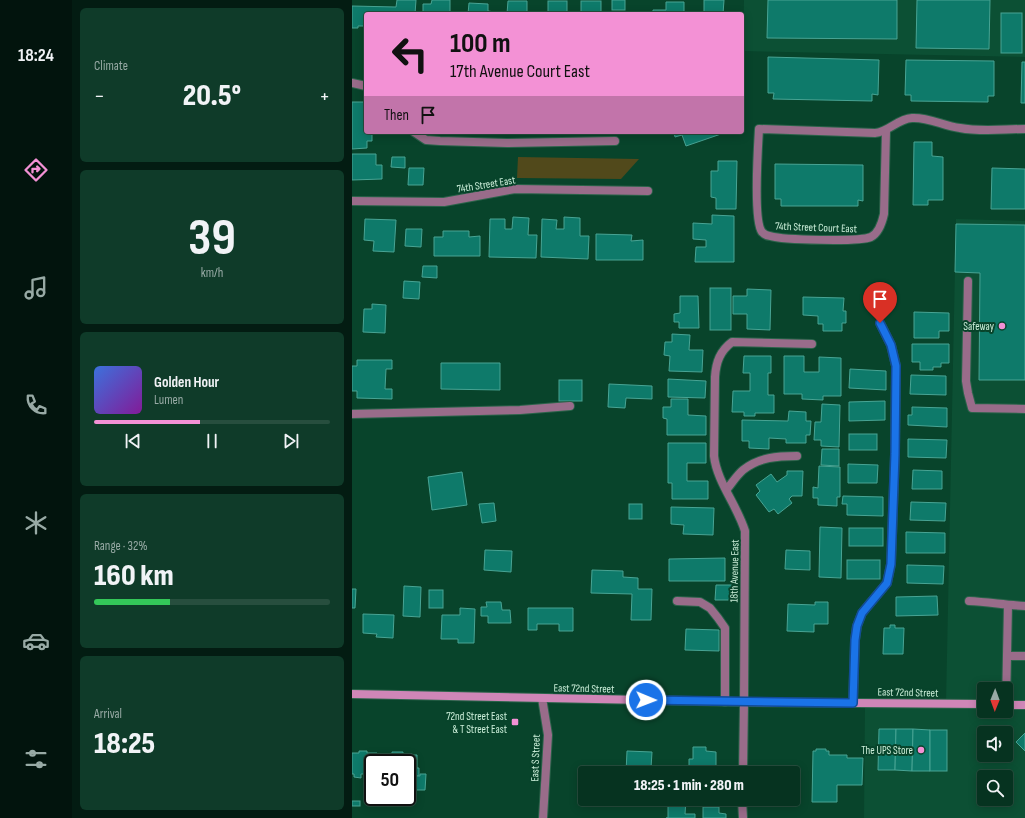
<!DOCTYPE html>
<meta charset="utf-8">
<style>
:root{--surface:#063320;--page:#0f3b29;--text:#f1f3f6;--muted:#98aaa5;--line:#274e3e;--accent:#f391d5}
body{margin:0;font-family:"Sofia Sans Condensed",sans-serif;background:var(--page);color:var(--text);height:100vh;display:flex;flex-direction:column;font-size:15px;white-space:nowrap}
*{box-sizing:border-box;margin:0}
p{font-size:13px;color:var(--muted)}
.icon{flex:none;width:22px;height:22px;fill:none;stroke:currentColor;stroke-width:2;stroke-linecap:round;stroke-linejoin:round}
.map{position:relative;flex:1;overflow:hidden}
.panel{display:flex;flex-direction:column;gap:8px;padding:8px;background:#031c12;width:280px}
.panel>*{flex:none}
.top-card{position:absolute;left:12px;top:12px;width:380px;height:122px;border-radius:4px;box-shadow:0 2px 10px #0003,0 0 0 1px var(--line);background:#f391d5;color:#111;overflow:hidden}
.needle{width:26px;rotate:181deg}
.fabs{position:absolute;left:625px;top:682px;display:grid;gap:8px}
.fabs a{display:grid;place-items:center;width:36px;height:36px;border-radius:4px;background:var(--surface);box-shadow:0 2px 10px #0003,0 0 0 1px var(--line);font-size:20px}
.speed{position:absolute;left:12px;top:754px;display:flex;gap:8px;font-size:20px;font-weight:700;text-align:center}
.speed>*{display:grid;place-content:center;width:52px;height:52px;border-radius:50%;background:var(--surface);box-shadow:0 2px 10px #0003,0 0 0 1px var(--line);line-height:1}
.speed .limit{border:2px solid #111;border-radius:6px;background:#fff;color:#111}
.pin{position:absolute;display:grid;place-items:center;width:34px;height:34px;color:#fff;margin:-41px -17px;border-radius:50% 50% 50% 0;rotate:-45deg;box-shadow:0 0 4px #0007}
.pin .icon{rotate:45deg}
.me{position:absolute;width:44px;margin:-22px;rotate:91deg;stroke-linejoin:round;filter:drop-shadow(0 0 3px #0008)}
.turn{display:flex;align-items:center;gap:14px;height:84px;padding:0 20px;font-size:18px}
.turn .icon{width:52px;height:52px;stroke-width:2.5}
.turn b{display:block;font-size:28px;line-height:34px}
.then{display:flex;align-items:center;height:38px;padding:0 20px;background:#0003;gap:8px;font-size:15px}
.big{font-size:30px;font-weight:800;line-height:1.1}
.panel .widget{flex:1;display:flex;flex-direction:column;justify-content:center;gap:6px;min-width:0;padding:0 14px;border-radius:6px;background:var(--page)}
.panel .dial{align-items:center;gap:0}
.dial b{font-size:52px;line-height:1}
.song{display:flex;align-items:center;gap:12px}
.cover{width:48px;height:48px;border-radius:6px;background:linear-gradient(135deg,hsl(220 70% 55%),hsl(290 70% 35%))}
.played{height:4px;border-radius:2px;background:linear-gradient(90deg,var(--accent) 45%,var(--line) 45%)}
.keys{display:flex;justify-content:space-around;direction:ltr}
.heat{display:flex;justify-content:space-between;align-items:center;font-size:22px;direction:ltr}
.charge{height:6px;border-radius:3px;background:linear-gradient(90deg,#34c759 32%,var(--line) 0)}
.trip{position:absolute;left:226px;top:766px;width:222px;height:40px;border-radius:4px;background:var(--surface);box-shadow:0 2px 10px #0003,0 0 0 1px var(--line);font-weight:800;line-height:40px;text-align:center}
main{display:flex;flex:1;min-height:0}
.menu{display:flex;flex-direction:column;width:72px;justify-content:space-around;align-items:center;background:#02140d;color:var(--muted)}
.menu .icon{width:28px;height:28px}
.menu .active{color:var(--accent)}
.menu b{font-size:18px;color:var(--text)}
.map>svg:first-child{display:block}
</style>
<main>
<nav class="menu">
<b>18:24</b>
<svg class="icon active" aria-label="directions" viewBox="0 0 24 24"><path d="M12 3l9 9-9 9-9-9zM9 14v-3h6M13 9l2 2-2 2"/></svg>
<svg class="icon" aria-label="music" viewBox="0 0 24 24"><path d="M9 18V5l10-2v13"/><circle cx="6" cy="18" r="3"/><circle cx="16" cy="16" r="3"/></svg>
<svg class="icon" aria-label="phone" viewBox="0 0 24 24"><path d="M5 4h4l2 5-3 2q2 4 5 5l2-3 5 2v4C11 20 4 13 5 4z"/></svg>
<svg class="icon" aria-label="climate" viewBox="0 0 24 24"><path d="M12 3v18M4 7l16 10M4 17L20 7"/></svg>
<svg class="icon" aria-label="car" viewBox="0 0 24 24"><path d="M5 17H2v-5l4-1 3-4h7l3 4 3 1v5h-3M9 17h6M6 11h13"/><circle cx="7" cy="17" r="2"/><circle cx="17" cy="17" r="2"/></svg>
<svg class="icon" aria-label="filters" viewBox="0 0 24 24"><path d="M4 7h16M4 17h16"/><circle cx="9" cy="7" r="2"/><circle cx="15" cy="17" r="2"/></svg>
</nav>
<section class="panel">
<div class="widget"><p>Climate</p>
<div class="heat"><a>−</a><b class="big">20.5°</b><a>+</a></div>
</div>
<div class="widget dial"><b>39</b><p>km/h</p></div>
<div class="widget">
<div class="song"><i class="cover"></i><div><b>Golden Hour</b><p>Lumen</p></div></div>
<div class="played"></div>
<div class="keys"><svg class="icon" aria-label="previous" viewBox="0 0 24 24"><path d="M18 5L8 12l10 7zM5 5v14"/></svg><svg class="icon" aria-label="pause" viewBox="0 0 24 24"><path d="M8 5v14M16 5v14"/></svg><svg class="icon" aria-label="next" viewBox="0 0 24 24"><path d="M6 5l10 7-10 7zM19 5v14"/></svg></div>
</div>
<div class="widget"><p>Range · 32%</p><b class="big">160 km</b><div class="charge"></div></div>
<div class="widget"><p>Arrival</p><b class="big">18:25</b></div>
</section>
<div class="map">
<svg width="673" height="818" viewBox="0 0 673 818">
<rect width="100%" height="100%" fill="#08442b"/>
<g fill="#0c5034" fill-rule="evenodd">
<polygon points="392,0 673,0 673,57 391,51"/>
<path d="M604,219L673,221V818H512L513,703H594ZM632,689H654V711H632ZM632,733H654V755H632ZM632,777H654V799H632Z"/>
</g>
<polygon fill="#51491b" points="166,157 287,159 269,179 165,178"/>
<g fill="#0e7a6a" stroke="#48a494">
<polygon points="45,0 64,0 63,14 14,14 14,26 6,26 6,28 0,28 0,6 44,7"/>
<polygon points="80,0 98,0 98,14 71,14 71,4 79,4"/>
<rect x="260" y="0" width="13" height="10"/>
<polygon points="352,0 372,0 371,14 352,14"/>
<polygon points="416,0 545,0 545,39 415,38"/>
<polygon points="565,0 638,0 637,49 564,48"/>
<polygon points="156,1 175,1 175,14 155,14"/>
<rect x="196" y="1" width="19" height="13"/>
<rect x="229" y="1" width="20" height="13"/>
<polygon points="314,2 332,2 332,14 301,14 301,10 314,10"/>
<polygon points="117,3 136,4 136,11 143,12 143,14 116,14"/>
<rect x="263" y="12" width="34" height="2"/>
<rect x="649" y="13" width="21" height="40"/>
<polygon points="416,57 527,60 526,95 520,94 520,101 421,99 422,93 416,93"/>
<polygon points="554,60 642,61 642,96 636,96 636,102 559,101 559,95 553,95"/>
<polygon points="670,62 673,62 673,103 669,103"/>
<polygon points="0,102 14,102 14,132 20,132 20,141 15,141 15,148 0,149"/>
<polygon points="322,132 368,132 369,134 334,146 330,135 323,137"/>
<polygon points="562,142 580,142 580,156 591,157 591,200 576,200 576,205 561,205"/>
<polygon points="0,154 24,154 24,165 30,165 30,179 0,180"/>
<polygon points="40,157 53,157 53,168 39,167"/>
<polygon points="366,161 385,161 384,209 364,209 364,198 359,197 359,171 366,171"/>
<polygon points="423,164 511,165 511,201 506,200 506,206 429,206 429,199 423,199"/>
<polygon points="57,168 72,168 71,185 56,185"/>
<polygon points="640,168 673,169 673,209 639,209"/>
<polygon points="360,215 382,216 382,262 343,262 344,247 354,247 354,240 341,239 341,223 360,224"/>
<polygon points="161,217 177,218 176,235 185,235 184,258 137,257 138,219 153,219 153,229 160,229"/>
<polygon points="212,217 228,218 228,236 237,236 236,259 189,257 190,219 205,220 204,229 212,229"/>
<polygon points="13,219 44,220 42,252 21,251 22,241 12,240"/>
<polygon points="604,224 673,225 673,380 627,380 628,273 603,272"/>
<polygon points="54,229 70,229 69,247 53,246"/>
<polygon points="91,231 117,231 117,237 128,236 128,256 82,256 82,237 91,237"/>
<polygon points="244,234 280,235 279,241 291,240 291,260 244,260"/>
<polygon points="71,266 85,266 85,278 70,277"/>
<polygon points="52,281 68,282 67,299 51,298"/>
<rect x="358" y="288" width="21" height="42"/>
<polygon points="395,289 419,290 418,330 395,329 395,314 381,314 381,296 395,296"/>
<polygon points="328,296 346,296 347,328 327,328 327,322 322,322 322,314 328,313"/>
<polygon points="451,297 492,298 491,311 494,311 494,323 490,323 490,331 471,331 471,324 466,324 466,316 451,315"/>
<polygon points="20,304 34,305 33,333 11,332 12,309 20,309"/>
<polygon points="562,312 597,313 597,331 587,331 587,338 562,338"/>
<polygon points="320,334 338,335 337,350 351,350 350,372 317,371 318,356 312,355 313,342 320,342"/>
<polygon points="560,344 597,344 597,363 589,363 589,367 581,367 581,370 568,370 568,362 560,362"/>
<polygon points="392,356 419,356 419,373 416,373 416,395 422,395 422,413 403,413 403,416 392,416 392,412 380,412 381,391 398,391 398,373 391,373"/>
<polygon points="432,356 452,356 452,372 467,372 467,357 489,358 489,396 471,396 471,400 450,399 450,394 432,394"/>
<polygon points="5,360 40,360 40,369 34,369 33,389 40,389 40,399 5,398 5,391 0,391 0,366 5,366"/>
<polygon points="89,363 148,363 148,390 89,389"/>
<polygon points="498,369 534,371 534,390 497,388"/>
<polygon points="559,375 594,376 594,395 558,394"/>
<polygon points="316,379 354,381 353,398 316,397"/>
<rect x="207" y="380" width="23" height="21"/>
<polygon points="257,384 300,386 300,399 274,398 273,408 256,407"/>
<polygon points="319,399 336,399 336,415 354,416 354,435 315,435 315,419 311,418 311,407 319,407"/>
<polygon points="533,401 533,420 497,421 497,402"/>
<polygon points="470,404 488,405 487,447 469,446 469,440 462,440 463,422 469,422"/>
<polygon points="560,407 595,408 595,427 556,425 556,415 560,415"/>
<polygon points="437,411 454,412 454,421 459,421 458,435 454,435 454,443 434,443 434,439 417,438 417,449 397,448 397,441 390,441 390,420 436,421"/>
<rect x="497" y="434" width="28" height="16"/>
<polygon points="556,439 595,440 594,458 556,457"/>
<polygon points="316,443 354,443 354,463 335,463 335,481 356,481 356,499 320,499 320,483 316,483"/>
<polygon points="470,449 487,449 487,466 469,465"/>
<polygon points="496,464 526,465 525,483 496,483"/>
<polygon points="467,466 488,467 488,497 485,497 485,506 466,505 466,498 461,498 461,487 466,488"/>
<polygon points="561,470 590,471 590,489 560,489"/>
<polygon points="435,471 451,471 450,496 440,496 437,499 440,503 426,514 422,509 417,512 404,495 408,491 404,485 419,474 425,482 435,475"/>
<polygon points="110,472 115,505 80,510 76,477"/>
<polygon points="491,496 531,497 531,516 495,515 495,504 490,504"/>
<polygon points="559,502 594,503 593,521 558,520"/>
<polygon points="142,503 144,521 130,523 127,504"/>
<rect x="277" y="504" width="13" height="15"/>
<polygon points="319,507 362,508 361,535 331,534 332,525 319,524"/>
<polygon points="468,527 490,528 489,578 467,577"/>
<rect x="497" y="528" width="34" height="18"/>
<polygon points="554,532 593,533 593,553 554,553"/>
<polygon points="133,550 160,551 159,572 132,570"/>
<polygon points="434,550 458,551 458,570 433,569"/>
<polygon points="373,558 373,581 317,581 317,559"/>
<rect x="495" y="560" width="33" height="19"/>
<polygon points="555,565 592,566 591,584 555,583"/>
<polygon points="240,570 271,571 271,577 286,578 286,589 300,589 299,620 279,620 280,594 239,593"/>
<polygon points="364,585 380,585 380,600 363,600"/>
<polygon points="52,586 69,587 68,617 51,616"/>
<polygon points="0,589 4,589 3,608 0,608"/>
<rect x="77" y="590" width="14" height="18"/>
<polygon points="585,596 586,615 544,616 544,597"/>
<polygon points="134,602 149,602 150,610 158,610 159,623 136,623 136,616 129,616 129,607 135,607"/>
<polygon points="463,602 476,602 476,624 462,624 462,632 435,631 436,604 463,605"/>
<polygon points="108,608 123,609 122,643 106,643 106,639 89,639 90,615 108,615"/>
<polygon points="176,608 221,608 221,631 207,631 207,624 185,624 185,630 176,630"/>
<polygon points="11,614 42,615 41,638 24,637 25,634 11,633"/>
<polygon points="538,625 543,625 543,628 552,628 551,654 531,654 532,628 538,628"/>
<polygon points="334,629 367,630 367,651 333,650"/>
<polygon points="527,729 544,729 543,770 526,770"/>
<polygon points="544,729 561,729 560,771 543,770"/>
<polygon points="561,729 578,730 578,771 560,771"/>
<rect x="578" y="730" width="17" height="41"/>
<polygon points="673,733 673,751 664,742"/>
<polygon points="341,747 354,747 354,751 364,752 364,772 375,773 341,773 341,768 337,768 337,759 341,759"/>
<polygon points="464,749 474,749 474,751 477,751 477,755 495,755 495,758 511,758 510,785 485,785 485,802 460,802 461,751 464,751"/>
<polygon points="7,751 15,751 15,753 25,753 25,763 21,763 21,769 19,769 19,774 9,774 9,778 2,777 2,774 0,774 0,753 7,753"/>
<polygon points="275,751 300,752 299,768 290,768 289,773 274,773"/>
<polygon points="40,752 51,752 51,755 53,755 53,754 60,754 60,755 65,755 65,768 67,768 67,776 55,776 55,763 40,763"/>
<polygon points="68,774 74,774 73,790 62,790 63,776 68,776"/>
<polygon points="316,800 334,800 333,814 343,814 343,818 314,818 316,818"/>
<rect x="0" y="801" width="8" height="5"/>
<polygon points="351,807 367,807 367,813 374,814 374,818 351,818"/>
</g>
<g fill="none" stroke-linecap="round" stroke-linejoin="round">
<g stroke="#2b634a" stroke-width="10">
<g id="lane">
<polyline points="616,281 614,381 616,393 620,408 673,409"/>
<polyline points="0,414 168,410 218,406"/>
<polyline points="325,601 348,602 358,608 366,618 373,628 373,702"/>
<path d="M617,601C636,602 654,605 673,606"/>
<polyline points="655,656 673,656"/>
<polyline points="190,698 196,735 191,818"/>
<polyline points="654,705 656,605"/>
<polyline points="391,773 392,702"/>
<polyline points="390,799 391,818"/>
</g>
</g>
<g stroke="#2b634a" stroke-width="10">
<g id="street">
<polyline points="0,83 14,86"/>
<path d="M534,131L532,214C530,223 527,233 519,237C508,242 431,240 418,236C415,236 412,234 410,232C401,221 406,146 407,129L523,133C537,132 545,119 560,118C577,117 591,126 608,128C629,132 652,129 673,129"/>
<polyline points="62,132 74,140 88,141 155,143 263,141"/>
<polyline points="0,201 92,202 163,189 296,191"/>
<path d="M375,489C380,483 385,475 391,470C407,457 426,456 445,456"/>
<path d="M392,702L393,531C385,505 365,482 362,456L363,377C364,362 368,351 380,342L460,344"/>
<polyline points="501,703 503,640 505,626 510,613 535,583 539,564 543,454 544,366 539,345 528,323"/>
</g>
</g>
<g stroke="#2b634a" stroke-width="10">
<g id="secondary">
<polyline points="0,694 392,702 632,704"/>
<polyline points="654,705 673,705"/>
</g>
</g>
<use href="#lane" stroke="#996c8a" stroke-width="8"/>
<use href="#street" stroke="#996c8a" stroke-width="8"/>
<use href="#secondary" stroke="#cf86b7" stroke-width="8"/>
</g>
<g fill="none" stroke-linecap="round" stroke-linejoin="round">
<g stroke="#114b97" stroke-width="10">
<polyline id="route" points="294,700 501,703 503,640 505,626 510,613 535,583 539,564 543,454 544,366 539,345 528,323"/>
</g>
<use href="#route" stroke="#1a73e8" stroke-width="7"/>
</g>
<g fill="#f391d5" stroke="#08442b" stroke-width="1.5">
<circle cx="650" cy="326" r="4"/>
<rect x="159" y="718" width="8" height="8" rx="2"/>
<circle cx="569" cy="750" r="4"/>
</g>
<g text-anchor="middle" stroke-width="4" stroke-linejoin="round" paint-order="stroke">
<g font-size="11" fill="#cbeed9" stroke="#08442b">
<text transform="translate(134 184) rotate(-9)" y="4">74th Street East</text>
<text transform="translate(464 227) rotate(2)" y="4">74th Street Court East</text>
<text transform="translate(382 571) rotate(-89)" y="4">18th Avenue East</text>
<text transform="translate(232 688) rotate(1)" y="4">East 72nd Street</text>
<text transform="translate(556 692) rotate(1)" y="4">East 72nd Street</text>
<text transform="translate(183 758) rotate(-88)" y="4">East S Street</text>
</g>
<g font-size="11" fill="#cbeed9" stroke="#08442b" text-anchor="end">
<text x="642" y="330">Safeway</text>
<text x="155" y="720">72nd Street East<tspan x="155" dy="13">&amp; T Street East</tspan></text>
<text x="561" y="754">The UPS Store</text>
</g>
</g>
</svg>
<div class="fabs">
<a><svg class="needle" viewBox="-14 -14 28 28"><path d="M0-13l5 13h-10z" fill="#e53935"/><path d="M0 13l5-13h-10z" fill="#98aaa5"/></svg></a>
<a><svg class="icon" aria-label="sound" viewBox="0 0 24 24"><path d="M4 9h4l5-4v14l-5-4H4zM17 9q2 3 0 6"/></svg></a>
<a><svg class="icon" aria-label="search" viewBox="0 0 24 24"><circle cx="10" cy="10" r="6"/><path d="M15 15l6 6"/></svg></a>
</div>
<div class="speed"><div class="limit">50</div></div>
<div class="pin" style="left:528px;top:323px;background:#d93025"><svg class="icon" aria-label="arrive" viewBox="0 0 24 24"><path d="M6 21V4h12l-3 4 3 4H6"/></svg></div>
<svg class="me" style="left:294px;top:700px" viewBox="-20 -20 40 40"><circle r="17" fill="#1a73e8" stroke="#fff" stroke-width="3"/><path d="M0-11L8 9 0 5-8 9z" fill="#fff"/></svg>
<div class="trip">18:25 · 1 min · 280 m</div>
<div class="top-card">
<div class="turn"><svg class="icon" aria-label="left" viewBox="0 0 24 24"><path d="M17 20v-9H6M10 6l-5 5 5 5"/></svg><div><b>100 m</b>17th Avenue Court East</div></div>
<div class="then">Then<svg class="icon" aria-label="arrive" viewBox="0 0 24 24"><path d="M6 21V4h12l-3 4 3 4H6"/></svg></div>
</div>
</div>
</main>
